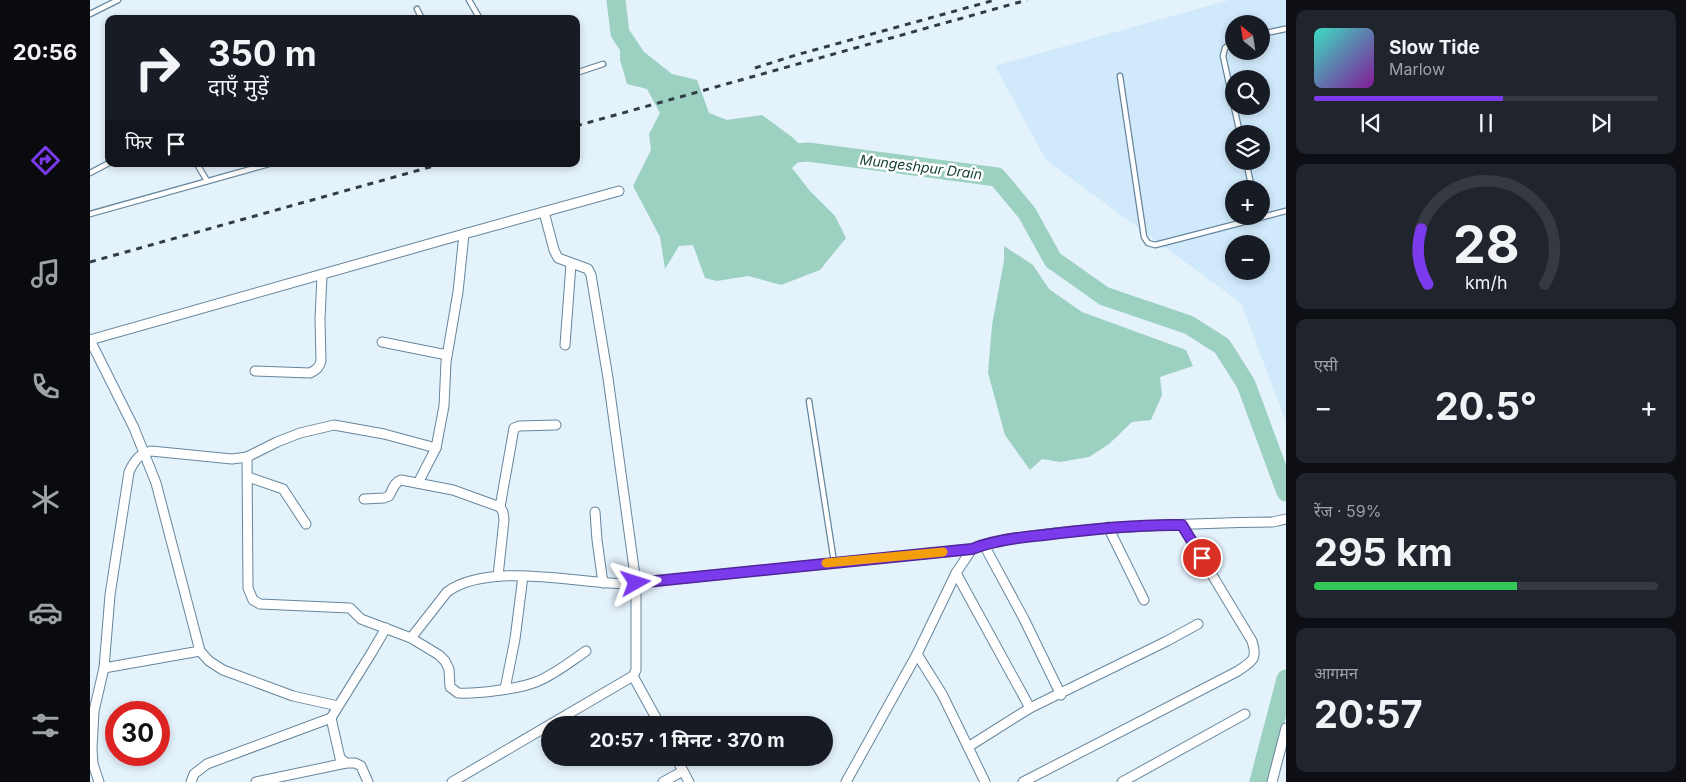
<!DOCTYPE html>
<html lang="hi">
<meta charset="utf-8">
<style>
:root{--surface:#171b24;--page:#20242c;--text:#f1f3f6;--muted:#9ea1a6;--line:#363941;--accent:#7c3aed}
body{margin:0;font-family:Inter,"Noto Sans Devanagari",sans-serif;background:var(--page);color:var(--text);height:100vh;display:flex;flex-direction:column;font-size:19px;white-space:nowrap}
*{box-sizing:border-box;margin:0}
p{font-size:16px;color:var(--muted)}
.icon{flex:none;width:28px;height:28px;fill:none;stroke:currentColor;stroke-width:2;stroke-linecap:round;stroke-linejoin:round}
.map{position:relative;flex:1;overflow:hidden}
.side{display:flex;flex-direction:column;gap:10px;padding:10px;background:#0d0f14;width:400px}
.side>*{flex:none}
.hud{position:absolute;left:15px;top:15px;width:475px;height:152px;border-radius:10px;box-shadow:0 2px 8px #0003;background:#171b24;color:var(--text);overflow:hidden}
.needle{width:32px;rotate:330deg}
.tools{position:absolute;left:1135px;top:15px;display:grid;gap:10px}
.tools a{display:grid;place-items:center;width:45px;height:45px;border-radius:50%;background:var(--surface);box-shadow:0 2px 8px #0003;font-size:25px}
.speed{position:absolute;left:15px;top:701px;display:flex;gap:10px;font-size:25px;font-weight:700;text-align:center}
.speed>*{display:grid;place-content:center;width:65px;height:65px;border-radius:50%;background:var(--surface);box-shadow:0 2px 8px #0003;line-height:1}
.speed .limit{border:8px solid #d22;background:#fff;color:#111}
.pin{position:absolute;display:grid;place-items:center;width:42px;height:42px;color:#fff;margin:-21px;border:2px solid #fff;border-radius:50%;box-shadow:0 1px 5px #0007}
.me{position:absolute;width:55px;margin:-28px;rotate:84deg;stroke-linejoin:round;filter:drop-shadow(0 0 4px #0008)}
.turn{display:flex;align-items:center;gap:18px;height:105px;padding:0 20px;font-size:22px}
.turn .icon{width:65px;height:65px;stroke-width:2.5}
.turn b{display:block;font-size:35px;line-height:42px}
.then{display:flex;align-items:center;height:48px;padding:0 20px;background:#0003;gap:10px;font-size:19px}
.big{font-size:38px;font-weight:700;line-height:1.1}
.side .tile{flex:1;display:flex;flex-direction:column;justify-content:center;gap:8px;min-width:0;padding:0 18px;border-radius:10px;background:var(--page)}
.side .dial{align-items:center;gap:0}
.dial svg{height:130px;overflow:visible;fill:none;stroke:var(--line);stroke-width:7;stroke-linecap:round;text-anchor:middle}
.dial text{fill:var(--text);stroke:none}
.song{display:flex;align-items:center;gap:15px}
.cover{width:60px;height:60px;border-radius:8px;background:linear-gradient(135deg,hsl(170 70% 55%),hsl(290 70% 35%))}
.played{height:5px;border-radius:2px;background:linear-gradient(90deg,var(--accent) 55%,var(--line) 55%)}
.keys{display:flex;justify-content:space-around;direction:ltr}
.heat{display:flex;justify-content:space-between;align-items:center;font-size:28px;direction:ltr}
.charge{height:8px;border-radius:4px;background:linear-gradient(90deg,#34c759 59%,var(--line) 0)}
.trip{position:absolute;left:451px;top:716px;width:292px;height:50px;border-radius:25px;background:var(--surface);box-shadow:0 2px 8px #0003;font-weight:700;line-height:50px;text-align:center}
main{display:flex;flex:1;min-height:0}
.tabs{display:flex;flex-direction:column;width:90px;justify-content:space-around;align-items:center;background:#090b0e;color:var(--muted)}
.tabs .icon{width:35px;height:35px}
.tabs .current{color:var(--accent)}
.tabs b{font-size:22px;color:var(--text)}
.map>svg:first-child{display:block}
</style>
<main>
<nav class="tabs">
<b>20:56</b>
<svg class="icon current" aria-label="directions" viewBox="0 0 24 24"><path d="M12 3l9 9-9 9-9-9zM9 14v-3h6M13 9l2 2-2 2"/></svg>
<svg class="icon" aria-label="music" viewBox="0 0 24 24"><path d="M9 18V5l10-2v13"/><circle cx="6" cy="18" r="3"/><circle cx="16" cy="16" r="3"/></svg>
<svg class="icon" aria-label="phone" viewBox="0 0 24 24"><path d="M5 4h4l2 5-3 2q2 4 5 5l2-3 5 2v4C11 20 4 13 5 4z"/></svg>
<svg class="icon" aria-label="climate" viewBox="0 0 24 24"><path d="M12 3v18M4 7l16 10M4 17L20 7"/></svg>
<svg class="icon" aria-label="car" viewBox="0 0 24 24"><path d="M5 17H2v-5l4-1 3-4h7l3 4 3 1v5h-3M9 17h6M6 11h13"/><circle cx="7" cy="17" r="2"/><circle cx="17" cy="17" r="2"/></svg>
<svg class="icon" aria-label="filters" viewBox="0 0 24 24"><path d="M4 7h16M4 17h16"/><circle cx="9" cy="7" r="2"/><circle cx="15" cy="17" r="2"/></svg>
</nav>
<div class="map">
<svg width="1196" height="782" viewBox="0 0 1196 782">
<rect width="100%" height="100%" fill="#e4f2fc"/>
<path fill="#d0e9fb" fill-rule="evenodd" d="M1139,0H1196V422L1151,303L956,160L905,66ZM1144,24H1171V51H1144ZM1144,79H1171V106H1144ZM1144,134H1171V161H1144ZM1144,189H1171V216H1144ZM1144,244H1171V271H1144Z"/>
<g fill="#9cd0c1">
<polygon points="530,33 582,74 607,80 619,113 637,120 672,115 702,137 718,152 702,168 720,191 745,216 756,238 730,270 691,285 658,276 627,281 615,278 603,245 589,246 575,269 570,237 543,186 561,150 559,134 570,113 557,89 537,84 530,60"/>
<polygon points="914,246 943,265 959,289 992,312 1096,350 1103,366 1070,377 1072,395 1061,420 1042,422 1019,444 999,457 970,462 952,459 940,470 915,435 898,373 902,325 914,261"/>
</g>
<g fill="none" stroke-linecap="round" stroke-linejoin="round">
<g stroke="#9cd0c1" stroke-width="19">
<polyline points="526,0 530,33 544,54"/>
<polyline points="692,154 718,152 907,177 937,213 963,260 1014,296 1099,325 1132,346 1156,384 1196,492"/>
<polyline points="1169,782 1196,679"/>
</g>
<g stroke="#66869d" stroke-width="7">
<g id="lane">
<polyline points="379,0 390,19"/>
<polyline points="327,9 332,19"/>
<polyline points="0,14 28,0"/>
<polyline points="1171,34 1195,29"/>
<polyline points="1144,41 1135,48 1133,56 1150,134"/>
<polyline points="486,73 513,64"/>
<polyline points="1030,76 1054,237 1058,243 1065,245 1077,242 1196,211"/>
<polyline points="1156,161 1162,189"/>
<polyline points="107,164 117,181"/>
<polyline points="0,173 19,163"/>
<polyline points="0,214 179,164"/>
<polyline points="719,401 744,562"/>
</g>
</g>
<g stroke="#66869d" stroke-width="11">
<g id="street">
<path d="M454,212L464,250L468,258L498,269L501,275L518,378L546,583L882,549C907,538 938,537 965,533C1038,525 1110,523 1183,522L1196,519"/>
<polyline points="0,340 374,234 529,191"/>
<polyline points="0,340 44,428 66,483 110,651 119,661 133,670 203,696 248,706"/>
<polyline points="292,342 357,355"/>
<polyline points="475,345 481,264"/>
<path d="M165,371L220,373C226,370 229,368 231,361L230,319L232,275"/>
<path d="M157,457L158,588L163,600L170,604L260,608L271,619L321,638L349,655L355,661L359,669L360,687L368,693C387,694 428,689 446,682C464,675 480,662 496,651"/>
<polyline points="158,477 193,489 216,524"/>
<polyline points="328,483 346,448 354,406 356,362 368,292 374,234"/>
<path d="M274,499L294,498L299,496C303,490 303,483 311,480L363,490L410,507"/>
<polyline points="505,512 507,540 513,583"/>
<polyline points="1018,527 1054,600"/>
<polyline points="894,545 934,619 971,695"/>
<polyline points="866,573 940,708"/>
<polyline points="408,576 414,520 413,512 410,507 424,428 429,426 466,425"/>
<path d="M321,638L357,592C395,564 474,580 519,583C528,584 537,583 546,583V670L543,676L362,782"/>
<polyline points="827,654 852,694 878,747"/>
<polyline points="14,668 110,651"/>
<polyline points="543,676 570,725"/>
<polyline points="415,689 425,639 433,576"/>
<polyline points="586,758 599,782"/>
<path d="M9,782L3,764L2,749L4,711L14,668L20,595L39,472C44,461 49,454 61,451L142,459L157,457L187,442L210,433L244,425L294,434L346,448"/>
<polyline points="101,782 104,774 117,764 241,718"/>
<polyline points="166,782 256,763"/>
<polyline points="278,782 271,766 265,763 256,763 250,758 241,718 282,652 296,628"/>
<polyline points="573,782 593,771"/>
<polyline points="756,782 827,654 866,573 882,549"/>
<polyline points="895,782 878,747 940,708 1077,641 1108,624"/>
<path d="M933,782L1148,671C1162,661 1168,660 1162,641L1092,525"/>
<polyline points="1032,782 1155,714"/>
<polyline points="1182,782 1196,728"/>
</g>
</g>
<use href="#lane" stroke="#fff" stroke-width="4.5"/>
<use href="#street" stroke="#fff" stroke-width="9"/>
<g stroke="#313d46" stroke-width="3" stroke-dasharray="6 6" stroke-linecap="butt">
<polyline points="665,68 706,55 905,0"/>
<polyline points="486,126 937,0"/>
<polyline points="0,262 351,164"/>
</g>
</g>
<g fill="none" stroke-linecap="round" stroke-linejoin="round">
<g stroke="#51269a" stroke-width="12">
<path id="route" d="M546,583L882,549C904,540 931,537 954,535C1000,529 1045,524 1092,525L1112,558"/>
</g>
<use href="#route" stroke="#7c3aed" stroke-width="9"/>
<polyline stroke="#f59e0b" stroke-width="9" points="736,563 853,552"/>
</g>
<g text-anchor="middle" stroke-width="5" stroke-linejoin="round" paint-order="stroke">
<g font-size="14" font-style="italic" fill="#154238" stroke="#fff">
<text transform="translate(831 167) rotate(7)" y="5">Mungeshpur Drain</text>
</g>
</g>
</svg>
<div class="tools">
<a><svg class="needle" viewBox="-14 -14 28 28"><path d="M0-13l5 13h-10z" fill="#e53935"/><path d="M0 13l5-13h-10z" fill="#9ea1a6"/></svg></a>
<a><svg class="icon" aria-label="search" viewBox="0 0 24 24"><circle cx="10" cy="10" r="6"/><path d="M15 15l6 6"/></svg></a>
<a><svg class="icon" aria-label="layers" viewBox="0 0 24 24"><path d="M12 4l9 5-9 5-9-5zM3 14l9 5 9-5"/></svg></a>
<a>+</a>
<a>−</a>
</div>
<div class="speed"><div class="limit">30</div></div>
<div class="pin" style="left:1112px;top:558px;background:#d93025"><svg class="icon" aria-label="arrive" viewBox="0 0 24 24"><path d="M6 21V4h12l-3 4 3 4H6"/></svg></div>
<svg class="me" style="left:546px;top:583px" viewBox="-20 -20 40 40"><path d="M0-17L14 15 0 8-14 15z" fill="#7c3aed" stroke="#fff" stroke-width="4"/></svg>
<div class="trip">20:57 · 1 मिनट · 370 m</div>
<div class="hud">
<div class="turn"><svg class="icon" aria-label="right" viewBox="0 0 24 24"><path d="M7 20v-9h11M14 6l5 5-5 5"/></svg><div><b>350 m</b>दाएँ मुड़ें</div></div>
<div class="then">फिर<svg class="icon" aria-label="arrive" viewBox="0 0 24 24"><path d="M6 21V4h12l-3 4 3 4H6"/></svg></div>
</div>
</div>
<section class="side">
<div class="tile">
<div class="song"><i class="cover"></i><div><b>Slow Tide</b><p>Marlow</p></div></div>
<div class="played"></div>
<div class="keys"><svg class="icon" aria-label="previous" viewBox="0 0 24 24"><path d="M18 5L8 12l10 7zM5 5v14"/></svg><svg class="icon" aria-label="pause" viewBox="0 0 24 24"><path d="M8 5v14M16 5v14"/></svg><svg class="icon" aria-label="next" viewBox="0 0 24 24"><path d="M6 5l10 7-10 7zM19 5v14"/></svg></div>
</div>
<div class="tile dial"><svg viewBox="0 0 100 80">
<path d="M14 69A42 42 0 1 1 86 69"/>
<path d="M14 69A42 42 0 0 1 10 35" stroke="#7c3aed"/>
<text x="50" y="56" font-size="32" font-weight="700">28</text>
<text x="50" y="72" font-size="11">km/h</text>
</svg></div>
<div class="tile"><p>एसी</p>
<div class="heat"><a>−</a><b class="big">20.5°</b><a>+</a></div>
</div>
<div class="tile"><p>रेंज · 59%</p><b class="big">295 km</b><div class="charge"></div></div>
<div class="tile"><p>आगमन</p><b class="big">20:57</b></div>
</section>
</main>
